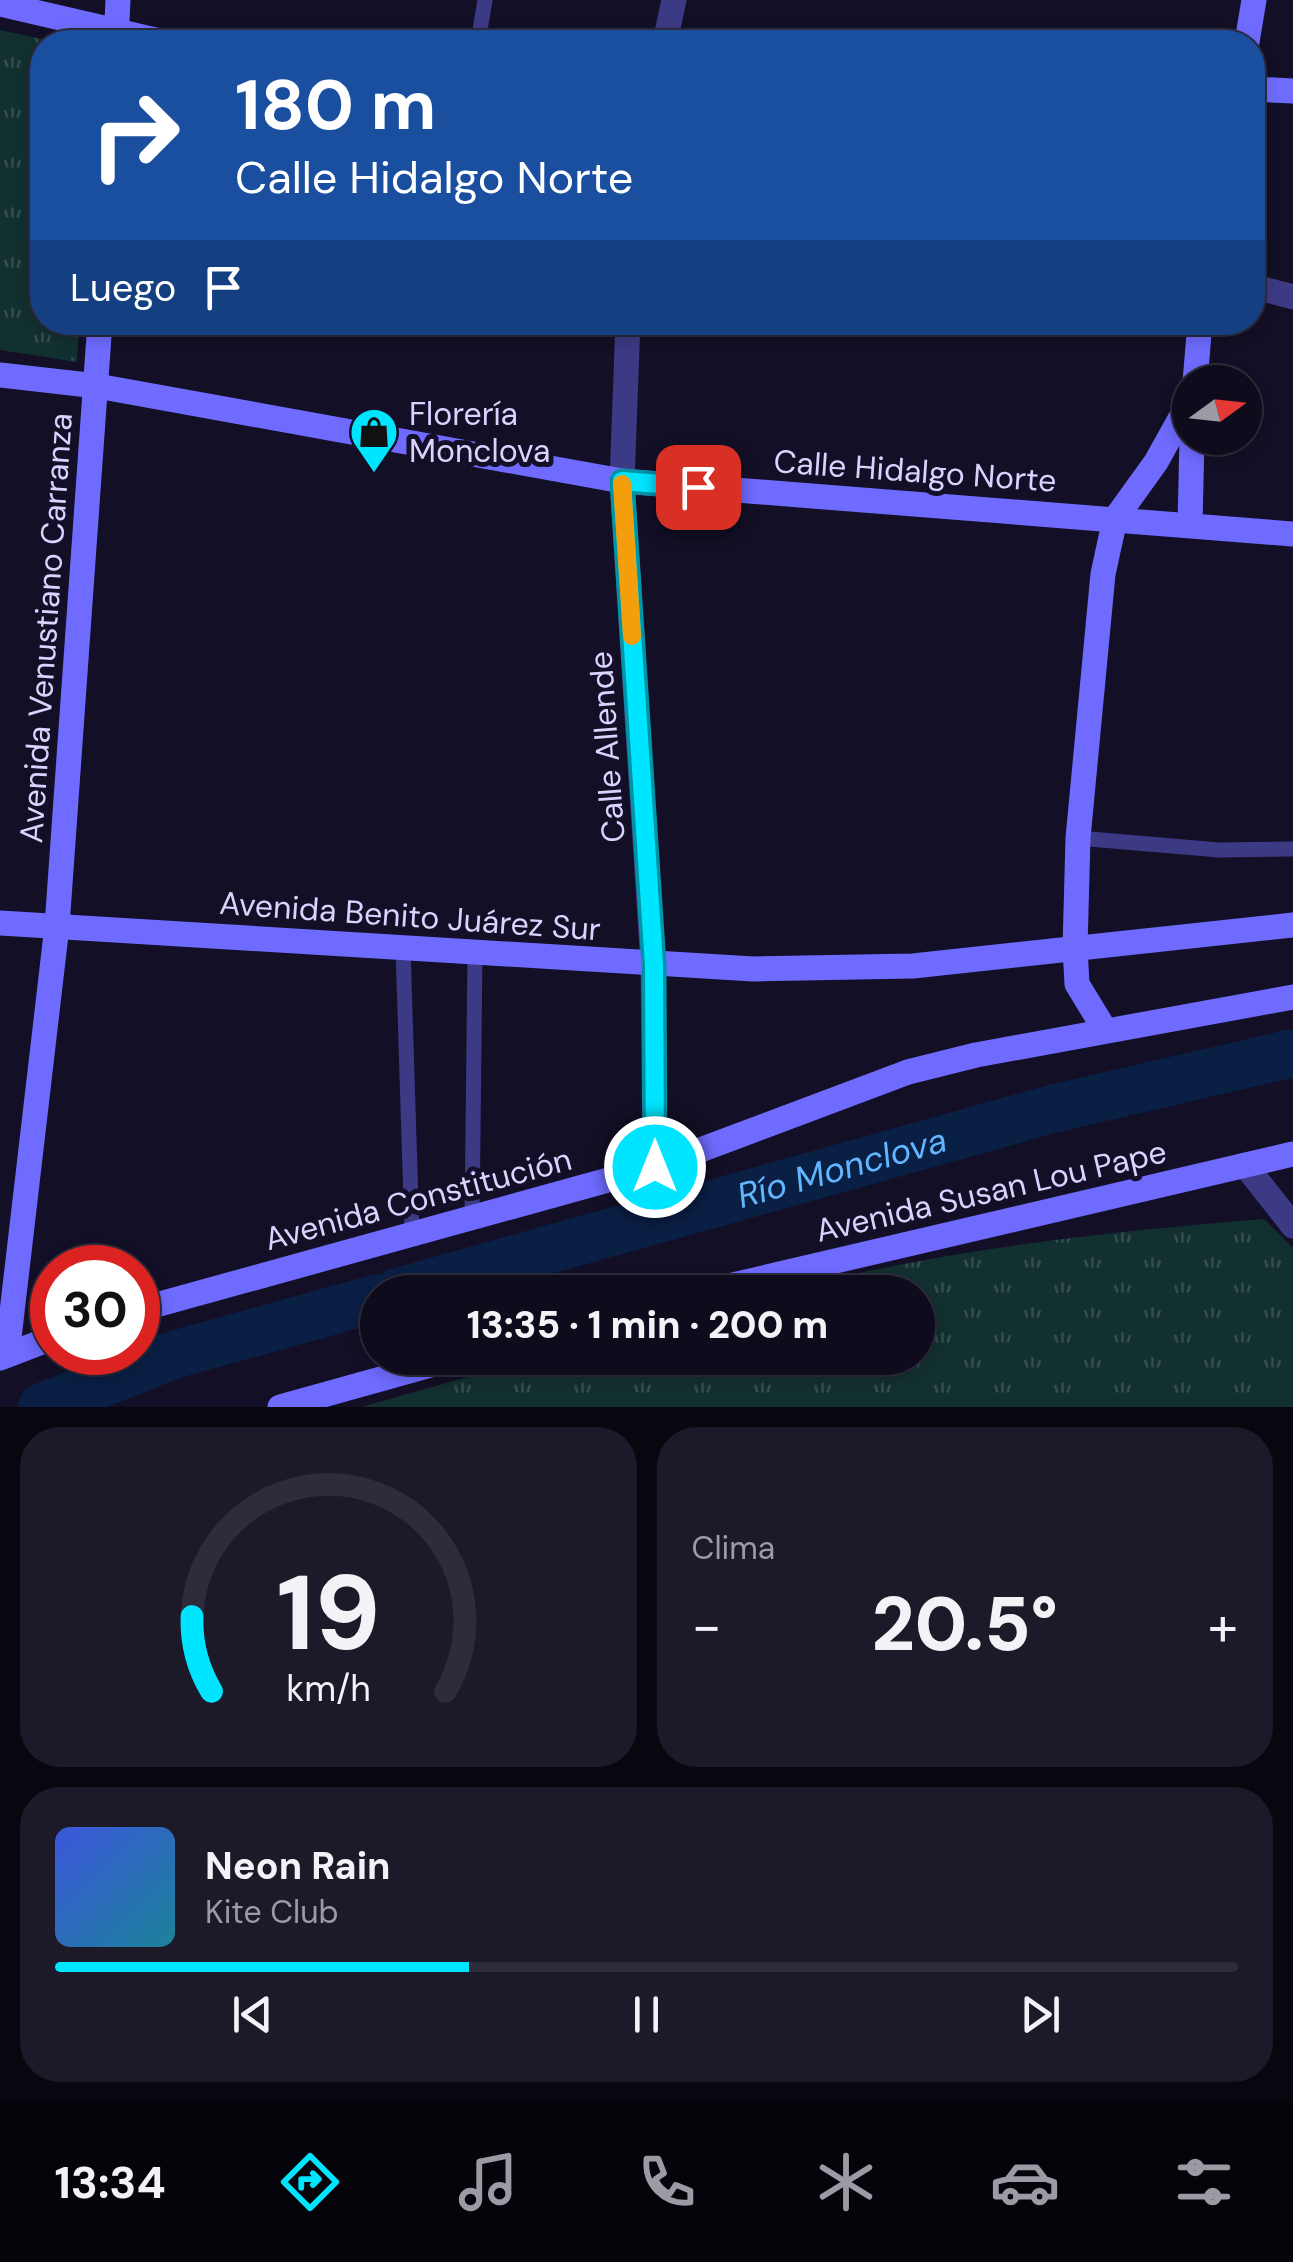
<!DOCTYPE html>
<html lang="es">
<meta charset="utf-8">
<style>
:root{--surface:#0e0b1c;--page:#1c1929;--text:#f1f3f6;--muted:#9b9ba3;--line:#2e2b3b;--accent:#00e5ff}
body{margin:0;font-family:"DM Sans",sans-serif;background:var(--page);color:var(--text);height:100vh;display:flex;flex-direction:column;font-size:38px;white-space:nowrap}
*{box-sizing:border-box;margin:0}
p{font-size:32px;color:var(--muted)}
.icon{flex:none;width:55px;height:55px;fill:none;stroke:currentColor;stroke-width:2;stroke-linecap:round;stroke-linejoin:round}
.map{position:relative;height:1407px;overflow:hidden}
.panel{display:flex;flex-direction:column;gap:20px;padding:20px;background:#08060f;flex:1}
.panel>*{flex:none}
.hud{position:absolute;left:30px;top:30px;width:1235px;height:305px;border-radius:40px;box-shadow:0 5px 15px #0003,0 0 0 2px var(--line);background:#1a4fa0;color:#fff;overflow:hidden}
.needle{width:65px;rotate:75deg}
.fabs{position:absolute;left:1172px;top:365px;display:grid;gap:20px}
.fabs a{display:grid;place-items:center;width:90px;height:90px;border-radius:50%;background:var(--surface);box-shadow:0 5px 15px #0003,0 0 0 2px var(--line);font-size:50px}
.speed{position:absolute;left:30px;top:1245px;display:flex;gap:20px;font-size:50px;font-weight:700;text-align:center}
.speed>*{display:grid;place-content:center;width:130px;height:130px;border-radius:50%;background:var(--surface);box-shadow:0 5px 15px #0003,0 0 0 2px var(--line);line-height:1}
.speed .limit{border:15px solid #d22;background:#fff;color:#111}
.pin{position:absolute;display:grid;place-items:center;width:85px;height:85px;color:#fff;margin:-42px;border-radius:20px;box-shadow:0 5px 15px #0006}
.me{position:absolute;width:110px;margin:-55px;rotate:0deg;stroke-linejoin:round;filter:drop-shadow(0 0 8px #0008)}
.turn{display:flex;align-items:center;gap:35px;height:210px;padding:0 40px;font-size:45px}
.turn .icon{width:130px;height:130px;stroke-width:2.5}
.turn b{display:block;font-size:70px;line-height:85px}
.then{display:flex;align-items:center;height:95px;padding:0 40px;background:#0003;gap:20px;font-size:38px}
.big{font-size:75px;font-weight:800;line-height:1.1}
.panel .tile{flex:1;display:flex;flex-direction:column;justify-content:center;gap:15px;min-width:0;padding:0 35px;border-radius:40px;background:var(--page)}
.panel .dial{align-items:center;gap:0}
.dial svg{height:260px;overflow:visible;fill:none;stroke:var(--line);stroke-width:7;stroke-linecap:round;text-anchor:middle}
.dial text{fill:var(--text);stroke:none}
.song{display:flex;align-items:center;gap:30px}
.cover{width:120px;height:120px;border-radius:15px;background:linear-gradient(135deg,hsl(230 70% 55%),hsl(190 70% 35%))}
.played{height:10px;border-radius:5px;background:linear-gradient(90deg,var(--accent) 35%,var(--line) 35%)}
.keys{display:flex;justify-content:space-around;direction:ltr}
.heat{display:flex;justify-content:space-between;align-items:center;font-size:55px;direction:ltr}
.panel .tiles{flex:1;display:grid;gap:20px;grid-template-columns:1fr 1fr}
.tile:last-child{grid-column:span 2}
.trip{position:absolute;left:360px;top:1275px;width:575px;height:100px;border-radius:50px;background:var(--surface);box-shadow:0 5px 15px #0003,0 0 0 2px var(--line);font-weight:800;line-height:100px;text-align:center}
.dock{display:flex;height:160px;justify-content:space-around;align-items:center;background:#06040b;color:var(--muted)}
.dock .icon{width:70px;height:70px}
.dock .current{color:var(--accent)}
.dock b{font-size:45px;color:var(--text)}
.map>svg:first-child{display:block}
</style>
<div class="map">
<svg width="1293" height="1407" viewBox="0 0 1293 1407">
<defs>
<pattern id="grass-tufts" width="24" height="20" patternUnits="userSpaceOnUse" patternTransform="scale(2.5)"><rect width="24" height="20" fill="#12302f"/><path d="M3 7l-1-3M5 7V3M7 7l1-3M15 17l-1-3M17 17v-4M19 17l1-3" fill="none" stroke="#344d4e"/></pattern>
</defs>
<rect width="100%" height="100%" fill="#130f26"/>
<g fill="url(#grass-tufts)">
<polygon points="0,30 56,42 42,42 42,322 79,323 77,362 0,350"/>
<path d="M1264,1219L1293,1248V1407H361L536,1358H918V1292H780C938,1250 1102,1232 1264,1219Z"/>
</g>
<g fill="none" stroke-linecap="round" stroke-linejoin="round">
<g stroke="#0a1f44" stroke-width="48">
<path id="s1" d="M397,1292L1052,1109L1293,1053"/>
<polyline points="42,1407 173,1355 378,1298"/>
</g>
<g stroke="#3d3a85" stroke-width="15">
<polyline points="478,42 485,0"/>
<polyline points="1078,838 1219,850 1293,849"/>
<polyline points="403,948 412,1235"/>
<polyline points="472,1219 475,952"/>
</g>
<g stroke="#3d3a85" stroke-width="25">
<polyline points="665,42 674,0"/>
<polyline points="1252,286 1293,297"/>
<polyline points="628,322 622,481 653,965 655,1167"/>
<polyline points="1245,1165 1293,1226"/>
</g>
<g stroke="#6f6bff" stroke-width="25">
<polyline points="0,4 164,42"/>
<polyline points="116,42 118,0"/>
<polyline points="1247,42 1254,0"/>
<polyline points="1252,89 1293,91"/>
<polyline points="0,375 97,386 622,481 1293,534"/>
<polyline points="1195,382 1200,322"/>
<polyline points="1190,525 1192,438"/>
<polyline points="0,923 753,969 913,966 1293,925"/>
<polyline points="1105,1030 1077,984 1075,948 1078,838 1103,574 1115,519 1156,462 1190,401"/>
<polyline points="703,1292 1293,1154"/>
<polyline points="138,1310 655,1167 908,1072 976,1055 1293,997"/>
<polyline points="7,1355 57,926 100,322"/>
<polyline points="0,1358 52,1338"/>
<polyline points="280,1407 456,1358"/>
</g>
</g>
<g fill="none" stroke-linecap="round" stroke-linejoin="round">
<g stroke="#0095a6" stroke-width="25">
<polyline id="route" points="655,1167 654,965 622,481 698,487"/>
</g>
<use href="#route" stroke="#00e5ff" stroke-width="18"/>
<polyline stroke="#f59e0b" stroke-width="18" points="622,484 632,636"/>
</g>
<defs>
<g id="shop-pin" transform="scale(2.5)"><path d="M0 17L-7.5 6A9.5 9.5 0 1 1 7.5 6Z" fill="#00e5ff" stroke="#130f26"/><path d="M-5-2.5h2.3a2.7 3.5 0 0 1 5.4 0H5L5.5 6h-11ZM-1.5-2.5h3a1.5 2.3 0 0 0-3 0Z" fill="#111"/></g>
</defs>
<g fill-rule="evenodd">
<use href="#shop-pin" x="374" y="432"/>
</g>
<g text-anchor="middle" stroke-width="10" stroke-linejoin="round" paint-order="stroke">
<g font-size="32" fill="#d9d4ff" stroke="#130f26" text-anchor="start">
<text x="409" y="425">Florería<tspan x="409" dy="37">Monclova</tspan></text>
</g>
<g font-size="32" fill="#d9d4ff" stroke="#130f26">
<text transform="translate(915 471) rotate(4)" y="11">Calle Hidalgo Norte</text>
<text transform="translate(46 628) rotate(-86)" y="11">Avenida Venustiano Carranza</text>
<text transform="translate(607 747) rotate(-94)" y="11">Calle Allende</text>
<text transform="translate(410 916) rotate(4)" y="11">Avenida Benito Juárez Sur</text>
<text transform="translate(991 1191) rotate(-13)" y="11">Avenida Susan Lou Pape</text>
<text transform="translate(418 1199) rotate(-15)" y="11">Avenida Constitución</text>
</g>
<g font-size="35" font-style="italic" fill="#62b6ff" stroke="#130f26">
<text dy="12" stroke="none"><textPath href="#s1" startOffset="462">Río Monclova</textPath></text>
</g>
</g>
</svg>
<div class="fabs">
<a><svg class="needle" viewBox="-14 -14 28 28"><path d="M0-13l5 13h-10z" fill="#e53935"/><path d="M0 13l5-13h-10z" fill="#9b9ba3"/></svg></a>
</div>
<div class="speed"><div class="limit">30</div></div>
<div class="pin" style="left:698px;top:487px;background:#d93025"><svg class="icon" aria-label="arrive" viewBox="0 0 24 24"><path d="M6 21V4h12l-3 4 3 4H6"/></svg></div>
<svg class="me" style="left:655px;top:1167px" viewBox="-20 -20 40 40"><circle r="17" fill="#00e5ff" stroke="#fff" stroke-width="3"/><path d="M0-11L8 9 0 5-8 9z" fill="#fff"/></svg>
<div class="trip">13:35 · 1 min · 200 m</div>
<div class="hud">
<div class="turn"><svg class="icon" aria-label="right" viewBox="0 0 24 24"><path d="M7 20v-9h11M14 6l5 5-5 5"/></svg><div><b>180 m</b>Calle Hidalgo Norte</div></div>
<div class="then">Luego<svg class="icon" aria-label="arrive" viewBox="0 0 24 24"><path d="M6 21V4h12l-3 4 3 4H6"/></svg></div>
</div>
</div>
<section class="panel">
<div class="tiles">
<div class="tile dial"><svg viewBox="0 0 100 80">
<path d="M14 69A42 42 0 1 1 86 69"/>
<path d="M14 69A42 42 0 0 1 8 46" stroke="#00e5ff"/>
<text x="50" y="56" font-size="32" font-weight="700">19</text>
<text x="50" y="72" font-size="11">km/h</text>
</svg></div>
<div class="tile"><p>Clima</p>
<div class="heat"><a>−</a><b class="big">20.5°</b><a>+</a></div>
</div>
<div class="tile">
<div class="song"><i class="cover"></i><div><b>Neon Rain</b><p>Kite Club</p></div></div>
<div class="played"></div>
<div class="keys"><svg class="icon" aria-label="previous" viewBox="0 0 24 24"><path d="M18 5L8 12l10 7zM5 5v14"/></svg><svg class="icon" aria-label="pause" viewBox="0 0 24 24"><path d="M8 5v14M16 5v14"/></svg><svg class="icon" aria-label="next" viewBox="0 0 24 24"><path d="M6 5l10 7-10 7zM19 5v14"/></svg></div>
</div>
</div>
</section>
<nav class="dock">
<b>13:34</b>
<svg class="icon current" aria-label="directions" viewBox="0 0 24 24"><path d="M12 3l9 9-9 9-9-9zM9 14v-3h6M13 9l2 2-2 2"/></svg>
<svg class="icon" aria-label="music" viewBox="0 0 24 24"><path d="M9 18V5l10-2v13"/><circle cx="6" cy="18" r="3"/><circle cx="16" cy="16" r="3"/></svg>
<svg class="icon" aria-label="phone" viewBox="0 0 24 24"><path d="M5 4h4l2 5-3 2q2 4 5 5l2-3 5 2v4C11 20 4 13 5 4z"/></svg>
<svg class="icon" aria-label="climate" viewBox="0 0 24 24"><path d="M12 3v18M4 7l16 10M4 17L20 7"/></svg>
<svg class="icon" aria-label="car" viewBox="0 0 24 24"><path d="M5 17H2v-5l4-1 3-4h7l3 4 3 1v5h-3M9 17h6M6 11h13"/><circle cx="7" cy="17" r="2"/><circle cx="17" cy="17" r="2"/></svg>
<svg class="icon" aria-label="filters" viewBox="0 0 24 24"><path d="M4 7h16M4 17h16"/><circle cx="9" cy="7" r="2"/><circle cx="15" cy="17" r="2"/></svg>
</nav>
